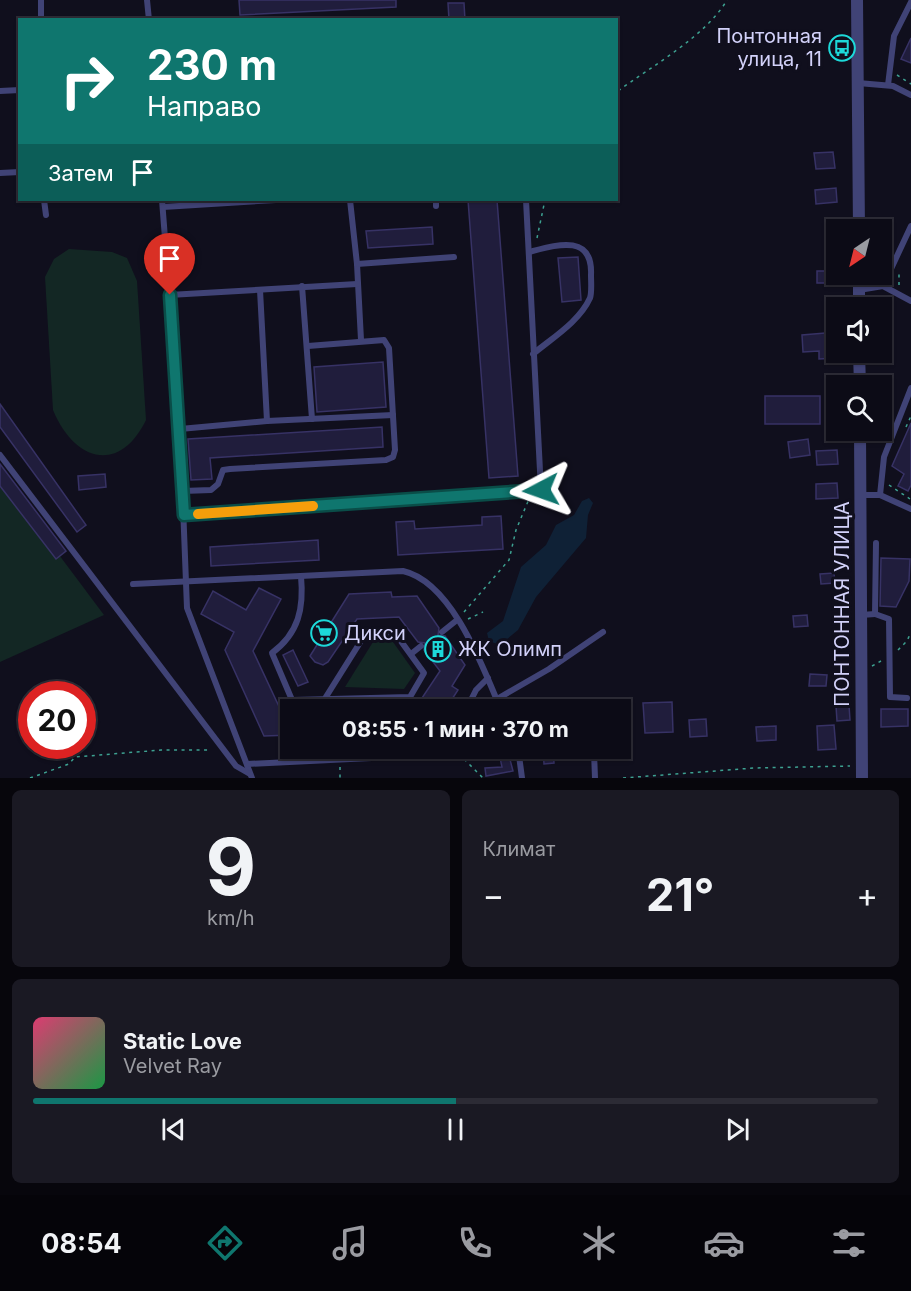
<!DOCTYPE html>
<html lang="ru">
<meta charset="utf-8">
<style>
:root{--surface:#0c0b16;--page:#1a1923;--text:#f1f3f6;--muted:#9a9ba1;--line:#2c2b35;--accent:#0f766e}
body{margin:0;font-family:Inter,sans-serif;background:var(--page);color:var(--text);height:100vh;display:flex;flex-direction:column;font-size:22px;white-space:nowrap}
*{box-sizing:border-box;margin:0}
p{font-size:20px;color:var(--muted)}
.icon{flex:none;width:33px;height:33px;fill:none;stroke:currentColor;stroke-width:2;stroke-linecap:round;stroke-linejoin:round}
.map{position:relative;height:778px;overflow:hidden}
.side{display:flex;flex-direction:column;gap:12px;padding:12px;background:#07060c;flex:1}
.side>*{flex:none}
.hud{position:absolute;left:18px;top:18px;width:600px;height:183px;border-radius:0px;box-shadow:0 2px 4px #0004,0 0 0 2px var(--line);background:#0f766e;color:#fff;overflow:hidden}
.needle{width:39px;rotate:215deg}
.fabs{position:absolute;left:826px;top:219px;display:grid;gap:12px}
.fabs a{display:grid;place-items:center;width:66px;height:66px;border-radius:0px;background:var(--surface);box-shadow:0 2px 4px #0004,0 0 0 2px var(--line);font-size:30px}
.speed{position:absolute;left:18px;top:681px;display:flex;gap:12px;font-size:30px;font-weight:700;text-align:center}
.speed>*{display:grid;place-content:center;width:78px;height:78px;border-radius:50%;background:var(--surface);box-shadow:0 2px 4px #0004,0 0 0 2px var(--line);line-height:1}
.speed .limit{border:9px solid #d22;background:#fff;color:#111}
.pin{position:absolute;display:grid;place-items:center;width:51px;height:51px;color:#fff;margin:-62px -26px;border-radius:50% 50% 50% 0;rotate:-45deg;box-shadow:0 0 6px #0007}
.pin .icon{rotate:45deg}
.me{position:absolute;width:66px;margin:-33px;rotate:266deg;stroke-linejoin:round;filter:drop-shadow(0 0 4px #0008)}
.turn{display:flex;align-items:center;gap:21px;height:126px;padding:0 30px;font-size:27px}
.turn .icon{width:78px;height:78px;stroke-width:2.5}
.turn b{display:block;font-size:42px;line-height:51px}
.then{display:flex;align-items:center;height:57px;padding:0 30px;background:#0003;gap:12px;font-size:22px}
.big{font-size:45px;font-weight:700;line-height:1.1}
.side .tile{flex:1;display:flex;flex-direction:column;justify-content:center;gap:9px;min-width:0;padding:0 21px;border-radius:9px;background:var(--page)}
.side .dial{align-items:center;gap:0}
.dial b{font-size:78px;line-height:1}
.song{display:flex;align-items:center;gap:18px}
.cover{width:72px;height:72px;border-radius:9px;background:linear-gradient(135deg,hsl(340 70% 55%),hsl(140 70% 35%))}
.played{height:6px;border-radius:3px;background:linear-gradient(90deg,var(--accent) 50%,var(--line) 50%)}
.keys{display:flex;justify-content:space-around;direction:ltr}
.heat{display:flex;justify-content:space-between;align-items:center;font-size:33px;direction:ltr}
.side .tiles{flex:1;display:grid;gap:12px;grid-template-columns:1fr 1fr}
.tile:last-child{grid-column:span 2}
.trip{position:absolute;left:280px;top:699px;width:351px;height:60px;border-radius:0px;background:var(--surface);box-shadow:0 2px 4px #0004,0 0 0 2px var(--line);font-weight:700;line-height:60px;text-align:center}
.dock{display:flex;height:96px;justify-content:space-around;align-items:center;background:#050409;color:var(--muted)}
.dock .icon{width:42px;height:42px}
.dock .current{color:var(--accent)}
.dock b{font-size:27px;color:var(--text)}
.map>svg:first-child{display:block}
</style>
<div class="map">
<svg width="911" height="778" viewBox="0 0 911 778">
<rect width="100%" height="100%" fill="#100f1d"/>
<g fill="#132724">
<path d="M69,249L112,252L127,258L137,281L146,420C119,475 74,461 53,410L45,277L54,259Z"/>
<polygon points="0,476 104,615 0,662"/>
<polygon points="373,642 393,642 415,673 404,689 345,687"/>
</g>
<polygon fill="#0f2136" points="589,498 593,503 588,515 586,538 536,597 518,630 500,645 489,641 487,633 503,621 521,567 546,545 556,525 574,515 582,501"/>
<g fill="#201d3c" stroke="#373265" stroke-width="1.5">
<polygon points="239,0 396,0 396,7 240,15"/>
<polygon points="448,3 464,3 465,20 449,20"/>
<polygon points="911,38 911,63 901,59"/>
<polygon points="833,152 835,168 816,169 814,153"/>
<polygon points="836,188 837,202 816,204 815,190"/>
<polygon points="468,200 497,200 518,476 489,478"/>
<polygon points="432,227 433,244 368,248 366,231"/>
<polygon points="578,257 581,300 562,302 558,258"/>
<polygon points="817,271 831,271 832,283 817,283"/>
<polygon points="837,332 837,358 819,359 819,351 803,352 802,335"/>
<polygon points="383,362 386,407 317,412 314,367"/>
<rect x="765" y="396" width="55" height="28"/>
<polygon points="0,404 86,525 77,532 0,427"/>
<polygon points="911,423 911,485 908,491 898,486 904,474 892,466"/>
<polygon points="382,427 383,447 210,458 212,479 191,480 188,439"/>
<polygon points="808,439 810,455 790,458 788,442"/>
<polygon points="837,450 838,464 817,465 816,451"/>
<polygon points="0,464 66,551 56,559 0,486"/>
<polygon points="105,474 106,487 79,490 78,476"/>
<polygon points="837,483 838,498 816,499 816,484"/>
<polygon points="501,516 503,549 398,555 396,522 414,521 415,529 482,525 482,517"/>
<polygon points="318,540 319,560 211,566 210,547"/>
<polygon points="881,558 910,559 909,581 896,607 880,606"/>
<polygon points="834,573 835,583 821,584 820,574"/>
<polygon points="259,588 281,599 253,651 283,715 291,715 291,735 264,736 225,650 234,632 201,614 213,591 246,610"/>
<polygon points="391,592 392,597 417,596 439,628 438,635 445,636 465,665 452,686 458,690 445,710 414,710 440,671 424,650 425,643 418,642 399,617 357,619 328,662 323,665 315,662 310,656 349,594"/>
<polygon points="807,615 808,626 794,627 793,616"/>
<polygon points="293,650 308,682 298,686 283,655"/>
<polygon points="810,674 827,675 826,686 809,686"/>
<polygon points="672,702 673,732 645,733 643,703"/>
<polygon points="849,705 850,720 837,721 836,706"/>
<polygon points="881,709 908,709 908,726 881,727"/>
<polygon points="706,719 707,736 690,737 689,720"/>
<polygon points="834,725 836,749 818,750 817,726"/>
<polygon points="776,726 776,740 757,741 756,727"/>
<polygon points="498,748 507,748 513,771 486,776 485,768 502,767"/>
<polygon points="543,748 553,748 554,763 544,764"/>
</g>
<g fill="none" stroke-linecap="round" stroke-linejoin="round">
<g stroke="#3da191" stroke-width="1.5" stroke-dasharray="3 4.5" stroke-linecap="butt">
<polyline points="897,75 911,84"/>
<path d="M616,128L618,91C652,66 706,36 727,0"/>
<polyline points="537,238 545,200"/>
<polyline points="899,285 899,272"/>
<polyline points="906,427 911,416"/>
<polyline points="889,485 910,499"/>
<polyline points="464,612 509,560 516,530 529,499"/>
<polyline points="468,619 483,612"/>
<polyline points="898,650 907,641 911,632"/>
<polyline points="872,666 881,661"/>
<polyline points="451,752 465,760 483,778"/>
<polyline points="340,767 340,778"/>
<polyline points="30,778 69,764 75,757 161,750 211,750"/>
<polyline points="623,778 754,768 850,766"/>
</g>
<g stroke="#404376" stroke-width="6">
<polyline points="41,0 41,20"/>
<polyline points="147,0 149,20"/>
<polyline points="858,83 893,86 911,95"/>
<polyline points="888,85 894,36 911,2"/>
<polyline points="0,91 20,90"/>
<polyline points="0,173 20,172"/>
<polyline points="44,200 46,215"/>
<polyline points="162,200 180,429 187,608 252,778"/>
<polyline points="350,200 357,264 361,340"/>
<polyline points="436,200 436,206"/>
<polyline points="163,207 276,200"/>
<path d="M529,252C556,245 593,233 591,275C591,282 592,292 590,298C579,322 552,338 533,354"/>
<polyline points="357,264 454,257"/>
<polyline points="302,286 312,419"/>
<polyline points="883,286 911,226"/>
<polyline points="260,290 267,421"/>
<polyline points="859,290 883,286 911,301"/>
<polyline points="169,295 357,284"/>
<polyline points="837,402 829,403 828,381 860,380"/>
<polyline points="180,429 267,421 393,415"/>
<polyline points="0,455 236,766 250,774"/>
<polyline points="183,491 211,490 218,484 223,470 230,469 386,460 393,457 395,450 389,348 384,340 308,346"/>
<polyline points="861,495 880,495 911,509"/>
<polyline points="880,495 884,457 911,388"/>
<polyline points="184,515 541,490 526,200"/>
<path d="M301,576C304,608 299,633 272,653L292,700L410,697L424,673L395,633H366L324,700"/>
<path d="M133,584L403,571C452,582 483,667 501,710"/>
<polyline points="875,614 889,619 890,697 907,698"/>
<polyline points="861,615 875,614 876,543"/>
<polyline points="442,632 457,620"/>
<polyline points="411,654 421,646"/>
<polyline points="497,699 549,669 603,632"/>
<polyline points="466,710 476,690 488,678"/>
<polyline points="518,748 522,778"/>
<polyline points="594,752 595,778"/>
<polyline points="247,764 434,755 445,748"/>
</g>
<g stroke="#404376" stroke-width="12">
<polyline points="857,0 859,230"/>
<polyline points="859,274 859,308"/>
<polyline points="859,352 860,386"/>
<polyline points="860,430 862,778"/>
</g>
</g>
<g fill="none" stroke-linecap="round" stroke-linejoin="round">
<g stroke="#0a4d48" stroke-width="15">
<polyline id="route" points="170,295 184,515 541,490"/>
</g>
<use href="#route" stroke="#0f766e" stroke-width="10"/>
<polyline stroke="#f59e0b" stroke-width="10" points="198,514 313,506"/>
</g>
<defs>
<g id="bus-ring" transform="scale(1.35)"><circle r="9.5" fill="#100f1d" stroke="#1dd9d9" stroke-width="1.5"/><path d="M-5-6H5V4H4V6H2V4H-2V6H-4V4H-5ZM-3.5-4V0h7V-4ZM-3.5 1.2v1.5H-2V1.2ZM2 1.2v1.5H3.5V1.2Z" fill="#1dd9d9"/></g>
<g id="supermarket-ring" transform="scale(1.35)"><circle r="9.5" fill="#100f1d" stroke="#1dd9d9" stroke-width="1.5"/><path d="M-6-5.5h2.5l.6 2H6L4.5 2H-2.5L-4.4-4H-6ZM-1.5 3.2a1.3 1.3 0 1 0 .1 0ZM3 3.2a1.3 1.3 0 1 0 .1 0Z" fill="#1dd9d9"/></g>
<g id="building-ring" transform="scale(1.35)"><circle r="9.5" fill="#100f1d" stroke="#1dd9d9" stroke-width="1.5"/><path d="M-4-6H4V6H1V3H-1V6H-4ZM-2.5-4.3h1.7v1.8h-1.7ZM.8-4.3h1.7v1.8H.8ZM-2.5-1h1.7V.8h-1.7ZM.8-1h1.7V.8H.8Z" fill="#1dd9d9"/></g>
</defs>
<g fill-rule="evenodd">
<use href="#bus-ring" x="842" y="48"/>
<use href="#supermarket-ring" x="324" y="633"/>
<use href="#building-ring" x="438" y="649"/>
</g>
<g text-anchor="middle" stroke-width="6" stroke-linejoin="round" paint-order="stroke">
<g font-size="20" fill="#d2d1f9" stroke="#100f1d" text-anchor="start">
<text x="822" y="43" text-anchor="end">Понтонная<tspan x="822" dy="23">улица, 11</tspan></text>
<text x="344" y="640">Дикси</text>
<text x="458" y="656">ЖК Олимп</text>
</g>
<g font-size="20" fill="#d2d1f9" stroke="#100f1d">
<text transform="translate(842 604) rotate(-90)" y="7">ПОНТОННАЯ УЛИЦА</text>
</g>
</g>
</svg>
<div class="fabs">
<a><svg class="needle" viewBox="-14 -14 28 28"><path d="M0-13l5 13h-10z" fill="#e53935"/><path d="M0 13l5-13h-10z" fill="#9a9ba1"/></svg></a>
<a><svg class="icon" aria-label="sound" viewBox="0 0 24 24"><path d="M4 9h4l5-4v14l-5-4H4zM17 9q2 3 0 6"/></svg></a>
<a><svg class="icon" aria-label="search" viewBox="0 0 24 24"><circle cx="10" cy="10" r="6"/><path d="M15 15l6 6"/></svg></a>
</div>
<div class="speed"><div class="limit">20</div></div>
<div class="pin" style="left:170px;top:295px;background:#d93025"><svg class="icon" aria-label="arrive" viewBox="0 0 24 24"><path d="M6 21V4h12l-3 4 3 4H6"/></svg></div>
<svg class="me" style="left:541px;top:490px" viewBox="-20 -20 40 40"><path d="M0-17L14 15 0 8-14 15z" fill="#0f766e" stroke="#fff" stroke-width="4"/></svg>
<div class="trip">08:55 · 1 мин · 370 m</div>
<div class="hud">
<div class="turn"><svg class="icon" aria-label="right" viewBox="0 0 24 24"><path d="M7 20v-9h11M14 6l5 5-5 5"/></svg><div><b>230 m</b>Направо</div></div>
<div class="then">Затем<svg class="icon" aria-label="arrive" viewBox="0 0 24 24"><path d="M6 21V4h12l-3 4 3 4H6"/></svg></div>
</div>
</div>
<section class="side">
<div class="tiles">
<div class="tile dial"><b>9</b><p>km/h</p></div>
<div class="tile"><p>Климат</p>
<div class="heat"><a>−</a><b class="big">21°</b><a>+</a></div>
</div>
<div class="tile">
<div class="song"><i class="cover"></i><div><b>Static Love</b><p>Velvet Ray</p></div></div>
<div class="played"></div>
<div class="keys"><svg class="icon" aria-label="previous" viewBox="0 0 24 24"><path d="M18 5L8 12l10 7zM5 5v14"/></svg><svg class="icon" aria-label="pause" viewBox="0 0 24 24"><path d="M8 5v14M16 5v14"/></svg><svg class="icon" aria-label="next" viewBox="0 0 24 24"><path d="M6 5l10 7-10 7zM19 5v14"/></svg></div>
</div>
</div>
</section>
<nav class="dock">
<b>08:54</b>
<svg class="icon current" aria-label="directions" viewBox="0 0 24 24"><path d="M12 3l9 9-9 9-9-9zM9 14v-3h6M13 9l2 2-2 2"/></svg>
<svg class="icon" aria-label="music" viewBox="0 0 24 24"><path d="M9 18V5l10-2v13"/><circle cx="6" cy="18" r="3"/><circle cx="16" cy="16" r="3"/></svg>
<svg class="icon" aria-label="phone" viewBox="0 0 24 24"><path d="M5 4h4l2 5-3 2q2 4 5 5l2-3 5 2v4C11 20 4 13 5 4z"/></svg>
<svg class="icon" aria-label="climate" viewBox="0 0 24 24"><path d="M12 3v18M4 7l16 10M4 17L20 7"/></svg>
<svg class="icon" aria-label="car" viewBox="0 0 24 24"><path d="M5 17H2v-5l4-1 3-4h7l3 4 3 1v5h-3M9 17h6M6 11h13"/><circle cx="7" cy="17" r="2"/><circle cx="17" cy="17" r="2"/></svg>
<svg class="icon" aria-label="filters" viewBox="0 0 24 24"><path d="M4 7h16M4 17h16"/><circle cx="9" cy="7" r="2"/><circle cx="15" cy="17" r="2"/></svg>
</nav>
